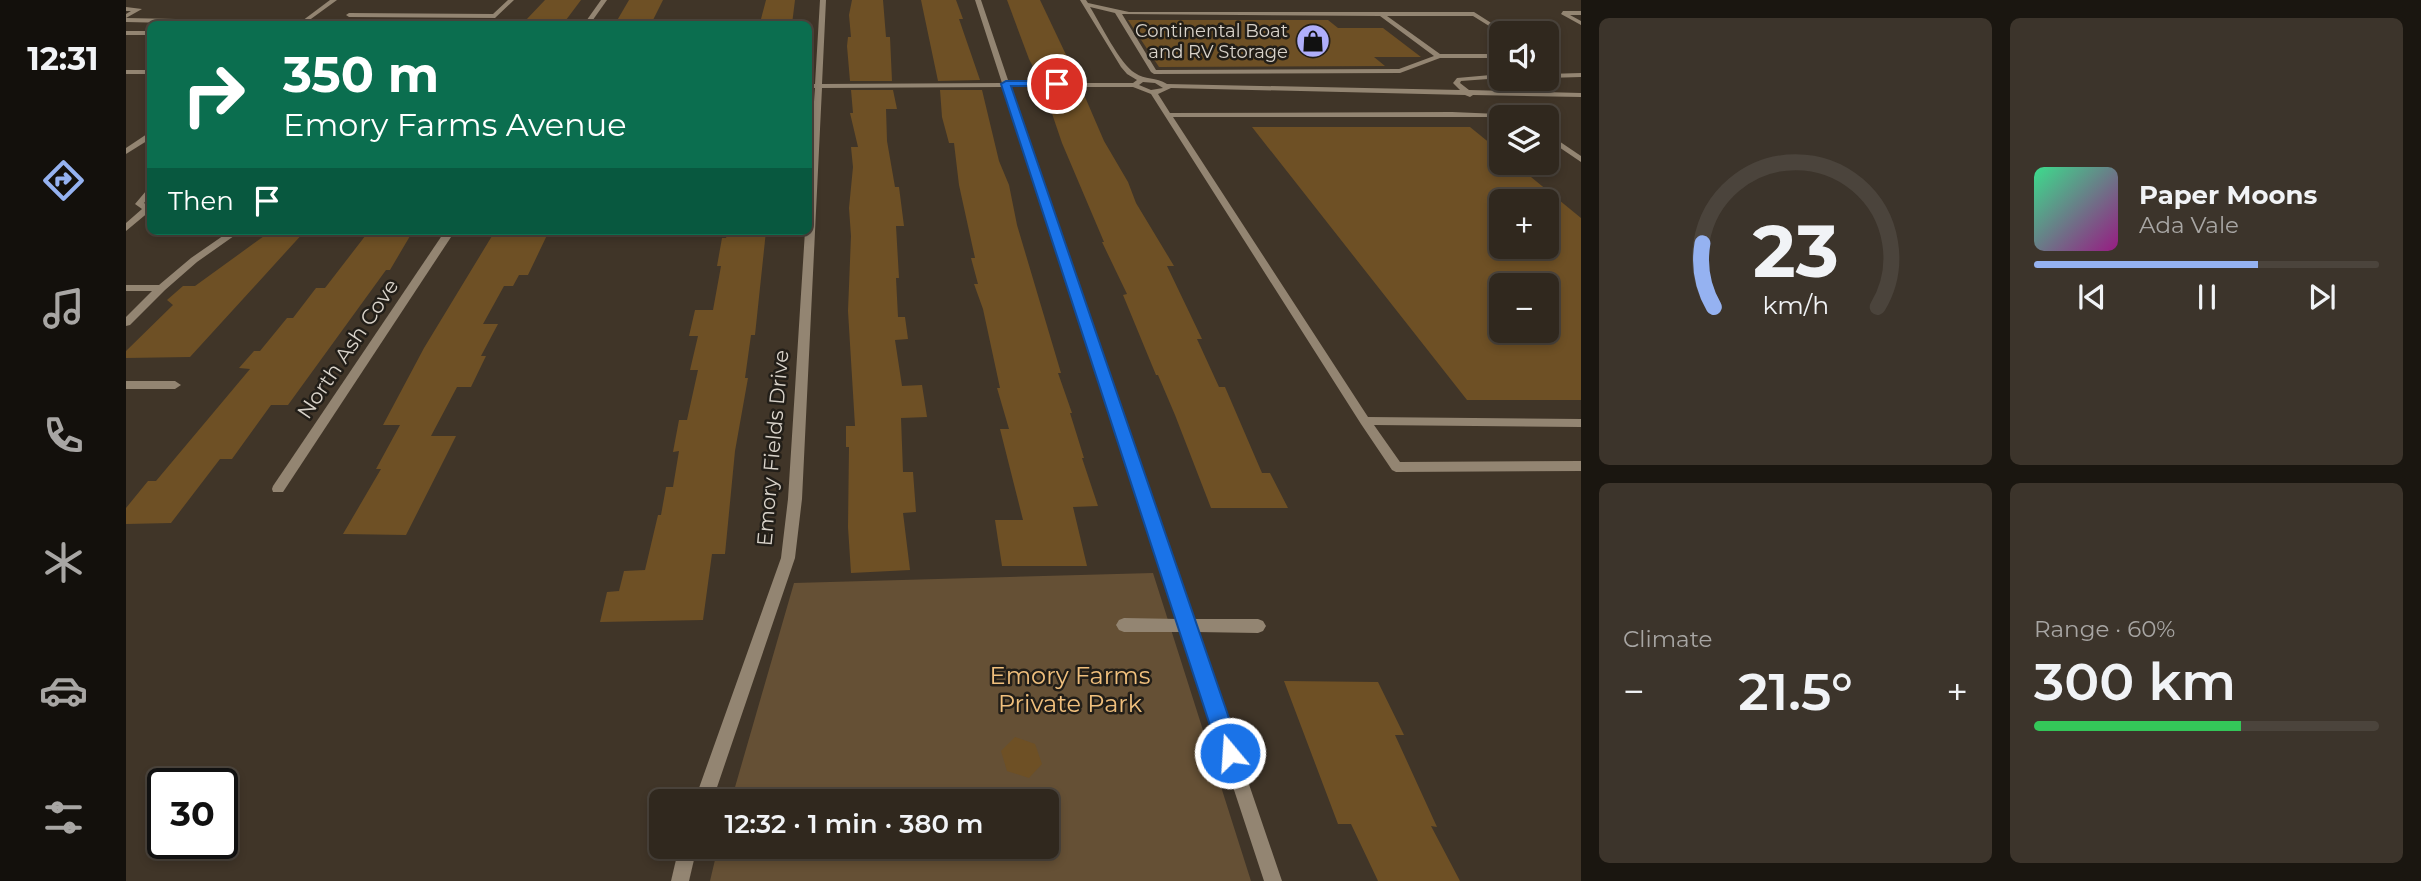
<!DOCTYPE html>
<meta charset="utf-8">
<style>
:root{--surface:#30281e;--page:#3c342b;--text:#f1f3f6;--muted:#a8a6a4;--line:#4b443c;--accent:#95b2f1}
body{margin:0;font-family:Montserrat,sans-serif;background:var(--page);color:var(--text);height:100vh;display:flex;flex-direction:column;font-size:26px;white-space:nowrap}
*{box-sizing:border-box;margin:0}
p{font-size:23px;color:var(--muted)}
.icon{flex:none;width:38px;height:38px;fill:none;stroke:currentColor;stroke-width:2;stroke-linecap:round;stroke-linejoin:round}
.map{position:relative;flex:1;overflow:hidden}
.side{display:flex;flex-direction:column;gap:18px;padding:18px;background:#1a1610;width:840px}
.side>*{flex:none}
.banner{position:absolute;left:21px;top:21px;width:665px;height:214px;border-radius:10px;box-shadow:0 4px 10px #0003,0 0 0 2px var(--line);background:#0b6e4f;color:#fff;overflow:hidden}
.fabs{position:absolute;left:1363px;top:21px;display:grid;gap:14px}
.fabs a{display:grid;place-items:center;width:70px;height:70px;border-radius:10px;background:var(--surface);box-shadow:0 4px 10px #0003,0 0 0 2px var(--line);font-size:35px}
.speed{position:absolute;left:21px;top:768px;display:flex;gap:14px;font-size:35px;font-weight:700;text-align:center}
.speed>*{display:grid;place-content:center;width:91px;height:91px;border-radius:50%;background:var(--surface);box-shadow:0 4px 10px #0003,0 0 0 2px var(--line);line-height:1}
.speed .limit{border:4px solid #111;border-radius:10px;background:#fff;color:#111}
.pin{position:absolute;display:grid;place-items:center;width:60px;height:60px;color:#fff;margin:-30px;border:4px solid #fff;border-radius:50%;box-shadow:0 2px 7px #0007}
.me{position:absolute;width:77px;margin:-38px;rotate:342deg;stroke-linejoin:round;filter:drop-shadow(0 0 5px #0008)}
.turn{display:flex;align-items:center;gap:24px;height:147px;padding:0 21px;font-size:32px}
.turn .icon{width:91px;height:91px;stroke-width:2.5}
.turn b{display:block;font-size:49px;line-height:60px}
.then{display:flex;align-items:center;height:66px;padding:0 21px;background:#0003;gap:14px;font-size:26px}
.big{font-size:52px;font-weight:600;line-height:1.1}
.side .tile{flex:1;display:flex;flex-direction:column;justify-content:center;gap:10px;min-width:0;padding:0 24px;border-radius:10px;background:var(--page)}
.side .dial{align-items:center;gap:0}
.dial svg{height:182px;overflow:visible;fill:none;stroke:var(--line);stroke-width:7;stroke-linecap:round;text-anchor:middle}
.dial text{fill:var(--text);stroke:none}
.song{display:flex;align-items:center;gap:21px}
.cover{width:84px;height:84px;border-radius:10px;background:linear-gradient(135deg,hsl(150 70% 55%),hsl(310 70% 35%))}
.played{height:7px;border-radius:4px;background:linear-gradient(90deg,var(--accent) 65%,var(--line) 65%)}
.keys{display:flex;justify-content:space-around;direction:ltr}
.heat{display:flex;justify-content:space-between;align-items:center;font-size:38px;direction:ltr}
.charge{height:10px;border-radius:5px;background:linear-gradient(90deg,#34c759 60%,var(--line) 0)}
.side .tiles{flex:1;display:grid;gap:18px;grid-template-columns:repeat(2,1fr)}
.trip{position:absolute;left:523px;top:789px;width:410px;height:70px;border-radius:10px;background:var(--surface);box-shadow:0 4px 10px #0003,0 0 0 2px var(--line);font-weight:600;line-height:70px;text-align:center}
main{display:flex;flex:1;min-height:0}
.menu{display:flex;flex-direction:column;width:126px;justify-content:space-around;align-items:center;background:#13100c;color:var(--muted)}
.menu .icon{width:49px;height:49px}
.menu .on{color:var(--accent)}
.menu b{font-size:32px;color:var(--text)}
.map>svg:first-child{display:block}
</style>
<main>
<nav class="menu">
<b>12:31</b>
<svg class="icon on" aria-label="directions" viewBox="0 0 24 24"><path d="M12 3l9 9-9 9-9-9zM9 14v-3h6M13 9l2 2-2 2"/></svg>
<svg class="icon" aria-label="music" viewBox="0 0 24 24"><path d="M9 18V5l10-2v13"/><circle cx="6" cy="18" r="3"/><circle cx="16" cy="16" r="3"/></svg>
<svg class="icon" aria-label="phone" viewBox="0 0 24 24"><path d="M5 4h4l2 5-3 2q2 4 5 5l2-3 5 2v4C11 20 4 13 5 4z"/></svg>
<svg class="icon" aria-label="climate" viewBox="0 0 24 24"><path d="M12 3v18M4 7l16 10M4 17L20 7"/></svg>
<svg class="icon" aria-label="car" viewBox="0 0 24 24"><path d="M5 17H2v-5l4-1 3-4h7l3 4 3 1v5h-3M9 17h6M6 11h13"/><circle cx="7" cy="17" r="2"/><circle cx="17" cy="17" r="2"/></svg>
<svg class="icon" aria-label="filters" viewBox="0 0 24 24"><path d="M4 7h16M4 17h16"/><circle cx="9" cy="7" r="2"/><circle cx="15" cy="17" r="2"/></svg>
</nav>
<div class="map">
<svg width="1455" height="881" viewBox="0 0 1455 881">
<rect width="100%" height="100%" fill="#403528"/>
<polygon fill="#655035" points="1027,573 1125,881 584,881 592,847 920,847 920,802 605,801 668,583"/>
<g fill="#6e5025" fill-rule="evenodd">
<polygon points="419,0 455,0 437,24 405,24 409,20 400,20"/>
<polygon points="503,0 537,0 525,24 489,24"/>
<polygon points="640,0 669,0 666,24 640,24 641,19 635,19"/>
<polygon points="726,0 757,0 760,37 764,37 766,81 724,81 721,46 722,37 725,37 723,15"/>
<polygon points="795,0 830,0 837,19 833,19 854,80 812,81"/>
<polygon points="881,0 914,0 952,80 914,80 903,59"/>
<polygon points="1002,20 1202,20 1212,28 1257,28 1295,57 1248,57 1259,66 1033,67"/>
<polygon points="725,90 767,90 771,109 760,109 761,141 769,187 773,187 778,226 770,226 773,278 770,278 772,317 779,317 782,339 769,340 776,386 796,385 801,417 775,418 777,472 787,472 790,512 777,513 784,570 725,573 722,527 723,447 720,447 720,426 729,426 722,311 725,236 723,208 727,167 725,147 732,147 724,113 727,113"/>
<polygon points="814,90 856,90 873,161 883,185 891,225 935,373 932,373 946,413 944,413 958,458 956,458 972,506 947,507 961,566 876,566 869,520 897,520 874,429 883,429 871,388 874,388 857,309 848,284 852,284 845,258 849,258 833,185 828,143 823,143 816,117"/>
<polygon points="918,90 956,90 978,141 1002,182 1010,203 1048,266 1041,266 1076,339 1071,339 1093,387 1099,387 1136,473 1144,473 1162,508 1085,508 1049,415 1032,375 1030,375 997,295 1001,294 976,242 978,242 936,143"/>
<path d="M1126,127H1344L1376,153V163H1388L1455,218V400H1341ZM1376,201H1421V247H1376ZM1376,285H1421V331H1376Z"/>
<polygon points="145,231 179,231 64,357 0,358 0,351 47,305 41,300 57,286 69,286"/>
<polygon points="243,231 281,231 278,236 284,236 264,270 260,270 162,405 145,405 106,459 94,459 45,523 0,524 0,508 22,481 30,481 124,369 113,368 128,351 134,351 161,318 167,318 190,288 199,288"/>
<polygon points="369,231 423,231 402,275 393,275 387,286 378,286 357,324 372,324 355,356 360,356 345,387 331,387 305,436 330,436 319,458 280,535 217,534 255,469 250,469 274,425 257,425 298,348"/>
<polygon points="602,231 640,231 629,335 625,335 619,378 622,378 609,451 599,554 586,554 577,620 474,622 481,592 493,591 498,571 519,570 532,515 535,515 540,487 547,487 553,451 547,452 553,420 561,420 572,370 564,370 572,336 563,336 569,310 587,310 595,266 591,266 596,238 600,238"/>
<polygon points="1158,681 1252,682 1278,735 1269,735 1311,827 1305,826 1334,881 1252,881 1225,824 1212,824"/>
<polygon points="889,737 909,744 916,764 903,778 881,771 875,751"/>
</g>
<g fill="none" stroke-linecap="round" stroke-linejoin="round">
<g fill="#938572" fill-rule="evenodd">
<polygon points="204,0 211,0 178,24 172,24"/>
<polygon points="382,0 388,0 369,18 223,17 220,15 223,13 367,14"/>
<polygon points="475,0 481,0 464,24 458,24"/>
<path d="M694,0H700L696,84L876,83L849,0H855L883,83H1007L1011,80L1001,74L995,67L954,0H960L962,3L1003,12H1348L1381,33L1376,34L1347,16H1261L1314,54H1376V58H1314L1274,73L1028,74L1025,72L989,13L964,7C974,23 994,64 1009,73C1019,80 1030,77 1041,84L1334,90L1327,83L1331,78L1376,74V78L1335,81L1334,83L1343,90L1455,93V97L1347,95L1344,97L1339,95L1045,88L1032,94L1044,113L1326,112L1396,115L1400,117H1047L1242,417L1455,419V427L1248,425L1274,462L1455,461V471L1270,472L1266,470L1235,424L1025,94L1007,87H885L1067,619H1132L1137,621L1140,626L1137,631L1132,633L1071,632L1156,881H1138L1056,632H998L993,630L990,625L993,620L998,618L1052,619L878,87L696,88L676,499L669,558L586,802H568L655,558L662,499L679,231H682V184L689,88H682V84H689ZM996,14L1254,16L1308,56L1273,69L1030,70ZM1017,82L1029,83L1037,88L1025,90L1013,85Z"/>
<polygon points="0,7 16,9 0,18 0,14 5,11 0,11"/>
<polygon points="1437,11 1455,11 1455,15 1444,15 1455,21 1455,25 1435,14"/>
<polygon points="0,18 50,19 53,21 48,24 42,24 43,23 0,22"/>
<rect x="0" y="31" width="24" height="4"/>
<rect x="0" y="70" width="24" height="4"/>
<polygon points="1455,73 1455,77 1421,78 1421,74"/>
<polygon points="1421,133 1455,156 1455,162 1421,139"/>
<polygon points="21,134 24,134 24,139 0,154 0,148"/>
<polygon points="20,191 24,191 24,196 18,203 24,207 24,211 0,231 0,223 16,209 9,204"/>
<polygon points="104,231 115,231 71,262 39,290 4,325 0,326 0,317 26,291 0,291 0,285 33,285 65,258"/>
<polygon points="319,231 329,231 157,492 147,492 146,489 147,486"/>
<polygon points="0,381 49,381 55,385 49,389 0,389"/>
<polygon points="553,847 571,847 563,881 545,881"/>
</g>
</g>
<polygon fill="#1a73e8" stroke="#114b97" stroke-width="2" points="931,81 934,82 934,86 885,86 1115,753 1112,761 1104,764 1096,761 1093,753 875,84 880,81"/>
<defs>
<g id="shop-disc" transform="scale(1.75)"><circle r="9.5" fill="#afaefa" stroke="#221e18"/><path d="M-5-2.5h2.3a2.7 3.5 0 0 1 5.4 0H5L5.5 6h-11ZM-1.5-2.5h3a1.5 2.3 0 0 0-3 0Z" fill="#111"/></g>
</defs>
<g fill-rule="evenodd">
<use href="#shop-disc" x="1187" y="41"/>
</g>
<g text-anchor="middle" stroke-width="5" stroke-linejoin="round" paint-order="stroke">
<g font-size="18" fill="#d9d3ca" stroke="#221e18" text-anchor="end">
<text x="1162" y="37">Continental Boat<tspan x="1162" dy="21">and RV Storage</tspan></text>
</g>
<g font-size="21" fill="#d9d3ca" stroke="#221e18">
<text transform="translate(222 349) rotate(-56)" y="7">North Ash Cove</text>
<text transform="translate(647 448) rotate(-85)" y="7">Emory Fields Drive</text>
</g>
<g font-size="24" fill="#f1c07d" stroke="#221e18">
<text x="944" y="684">Emory Farms<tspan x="944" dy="28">Private Park</tspan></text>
</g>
</g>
</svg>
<div class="fabs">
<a><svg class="icon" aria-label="sound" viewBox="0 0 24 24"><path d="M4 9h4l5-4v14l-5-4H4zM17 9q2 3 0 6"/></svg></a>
<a><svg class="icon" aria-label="layers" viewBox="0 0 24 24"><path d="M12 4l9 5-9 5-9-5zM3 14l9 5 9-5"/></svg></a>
<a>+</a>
<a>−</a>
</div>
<div class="speed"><div class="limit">30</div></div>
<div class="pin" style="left:931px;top:84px;background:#d93025"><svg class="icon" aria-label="arrive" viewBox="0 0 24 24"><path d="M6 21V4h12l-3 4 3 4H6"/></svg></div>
<svg class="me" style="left:1104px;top:753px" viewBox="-20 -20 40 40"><circle r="17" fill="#1a73e8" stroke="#fff" stroke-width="3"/><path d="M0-11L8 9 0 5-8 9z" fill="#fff"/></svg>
<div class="trip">12:32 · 1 min · 380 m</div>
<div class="banner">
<div class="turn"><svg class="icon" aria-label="right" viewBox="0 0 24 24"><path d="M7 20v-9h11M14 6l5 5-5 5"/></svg><div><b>350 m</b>Emory Farms Avenue</div></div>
<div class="then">Then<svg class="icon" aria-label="arrive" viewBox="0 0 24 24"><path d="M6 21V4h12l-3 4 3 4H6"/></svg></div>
</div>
</div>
<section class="side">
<div class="tiles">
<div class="tile dial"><svg viewBox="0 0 100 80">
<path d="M14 69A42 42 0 1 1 86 69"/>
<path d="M14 69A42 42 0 0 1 9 41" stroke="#95b2f1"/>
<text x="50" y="56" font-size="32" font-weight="700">23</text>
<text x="50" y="72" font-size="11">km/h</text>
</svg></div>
<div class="tile">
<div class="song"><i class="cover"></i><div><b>Paper Moons</b><p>Ada Vale</p></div></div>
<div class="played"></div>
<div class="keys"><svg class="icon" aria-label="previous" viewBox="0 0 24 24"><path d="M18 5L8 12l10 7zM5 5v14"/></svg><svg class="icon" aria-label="pause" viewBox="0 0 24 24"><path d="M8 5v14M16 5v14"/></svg><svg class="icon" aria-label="next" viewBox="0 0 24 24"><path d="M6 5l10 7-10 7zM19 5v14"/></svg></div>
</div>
<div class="tile"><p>Climate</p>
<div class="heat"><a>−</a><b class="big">21.5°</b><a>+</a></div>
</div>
<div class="tile"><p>Range · 60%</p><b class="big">300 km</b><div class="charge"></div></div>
</div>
</section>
</main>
